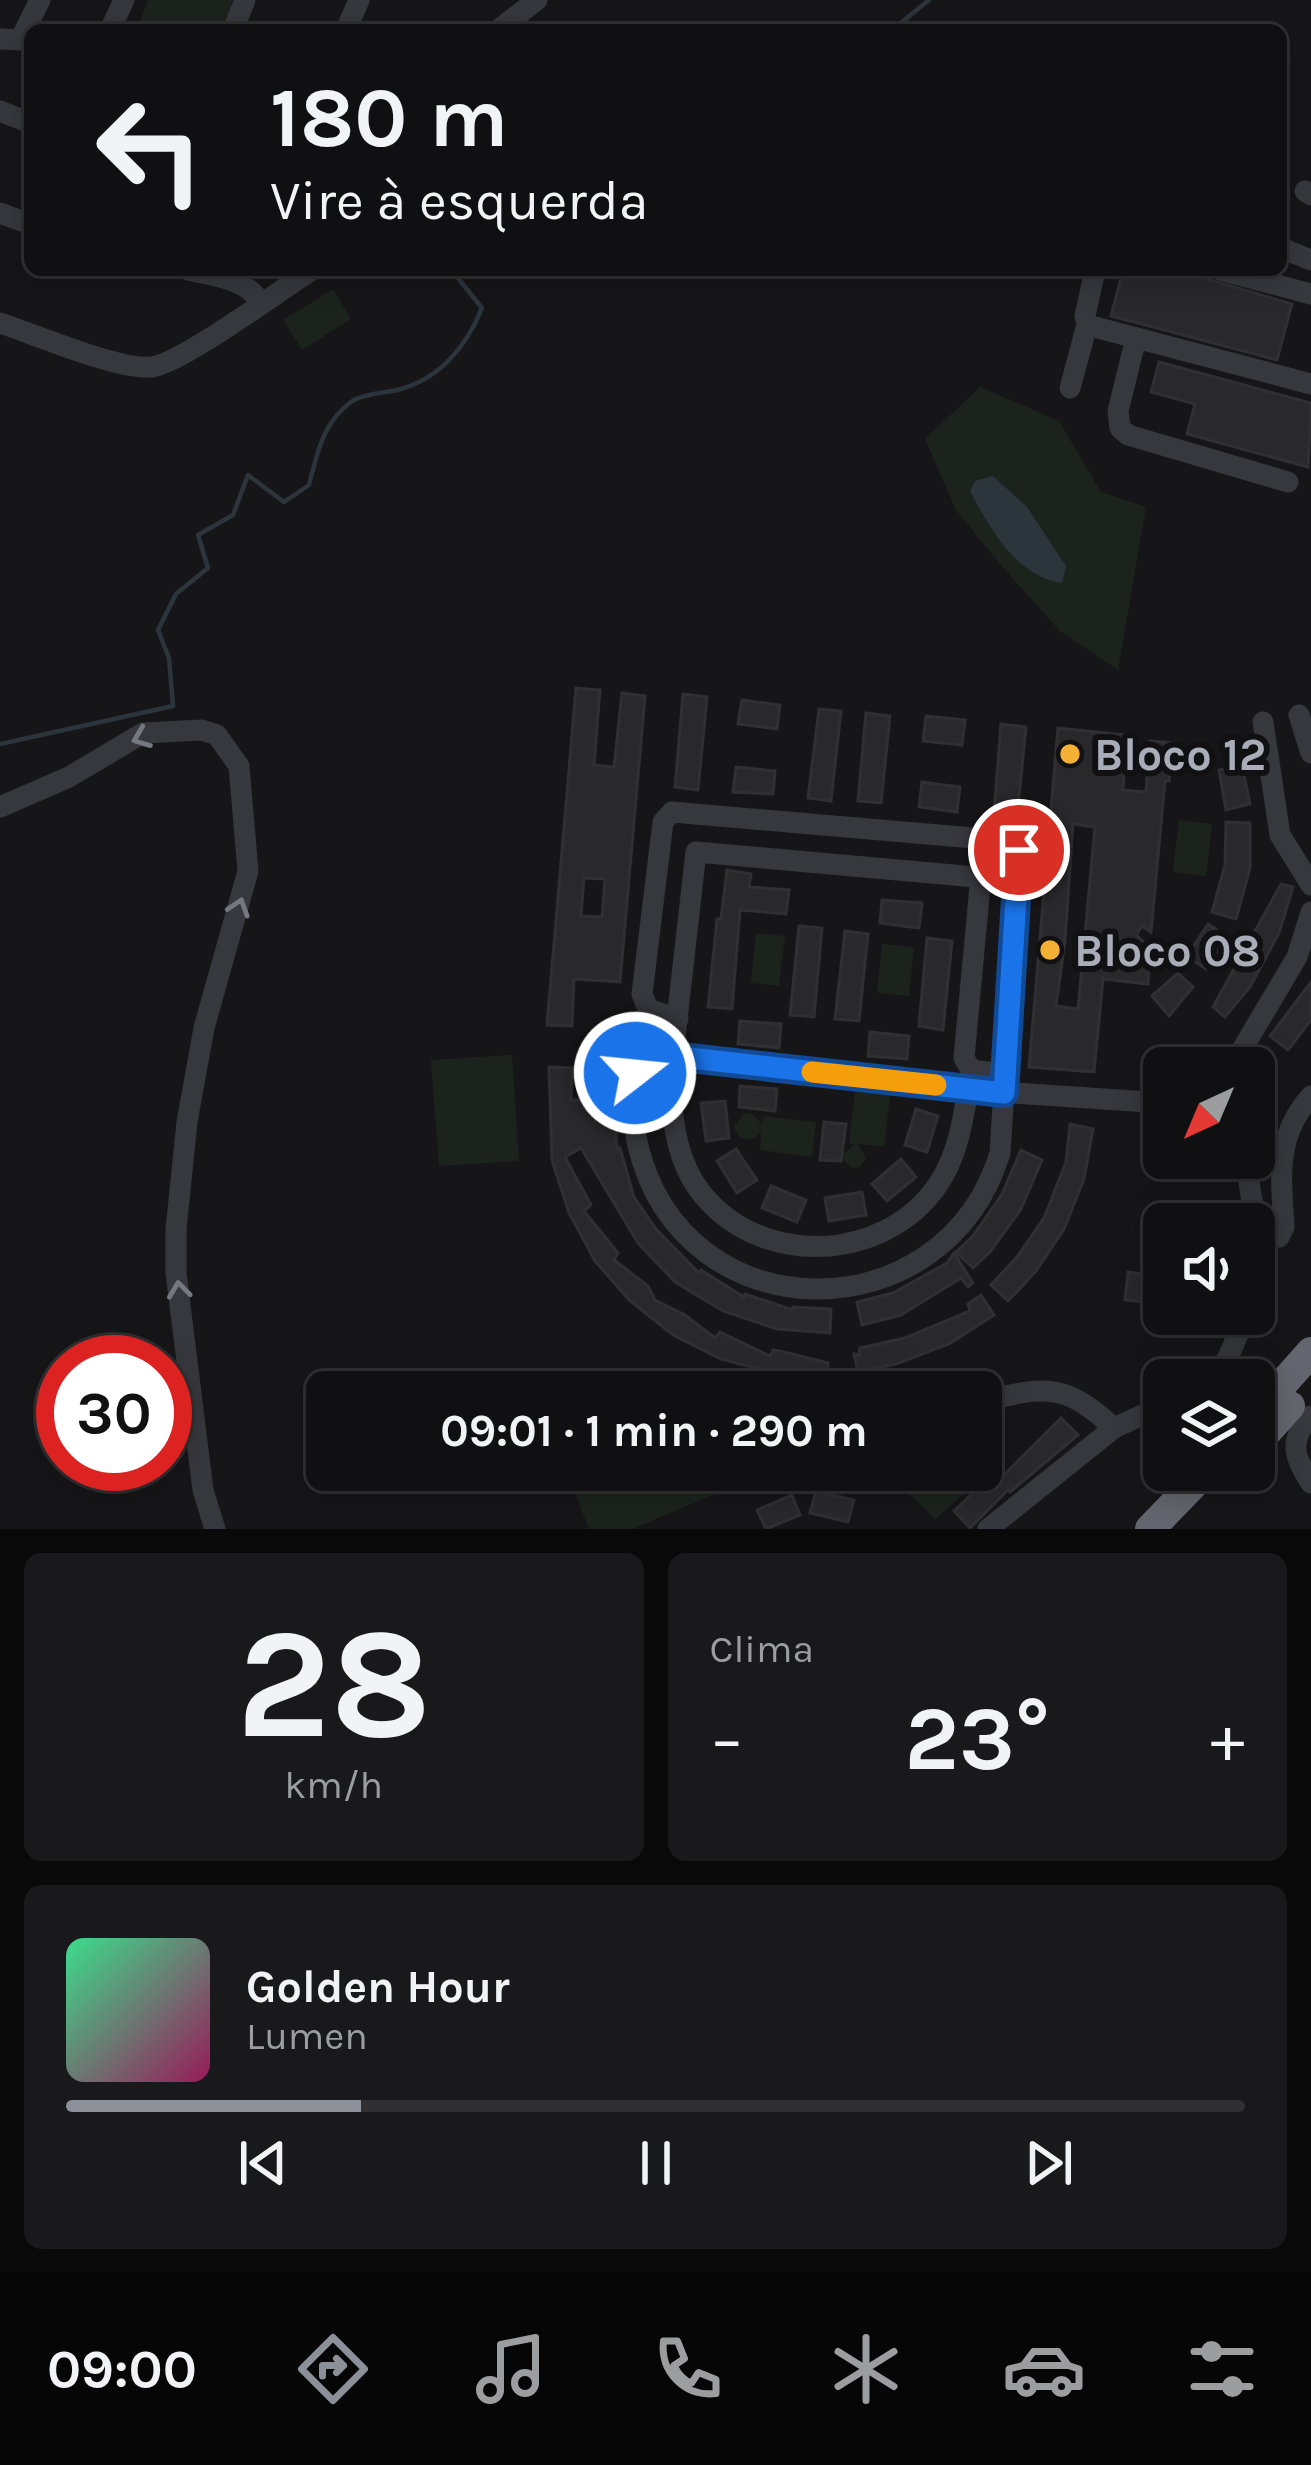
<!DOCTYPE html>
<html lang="pt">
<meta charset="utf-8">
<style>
:root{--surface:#101012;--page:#19191b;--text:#f1f3f6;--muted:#9c9d9f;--line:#303032;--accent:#8c9099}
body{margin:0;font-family:Karla,sans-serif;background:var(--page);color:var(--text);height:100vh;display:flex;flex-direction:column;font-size:45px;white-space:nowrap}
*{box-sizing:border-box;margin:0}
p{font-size:39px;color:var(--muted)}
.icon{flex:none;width:66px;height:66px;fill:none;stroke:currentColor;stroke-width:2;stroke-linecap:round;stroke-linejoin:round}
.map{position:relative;height:1529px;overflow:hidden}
.sheet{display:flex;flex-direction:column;gap:24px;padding:24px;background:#09090a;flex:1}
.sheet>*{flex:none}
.top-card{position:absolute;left:24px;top:24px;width:1263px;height:252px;border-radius:18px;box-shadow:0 6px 30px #0003,0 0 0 3px var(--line);background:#101012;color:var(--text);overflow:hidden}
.needle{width:78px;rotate:224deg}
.tools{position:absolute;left:1143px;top:1047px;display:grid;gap:24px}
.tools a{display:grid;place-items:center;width:132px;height:132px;border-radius:18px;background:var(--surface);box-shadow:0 6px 30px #0003,0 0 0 3px var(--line);font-size:60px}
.speed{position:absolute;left:36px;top:1335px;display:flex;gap:24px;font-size:60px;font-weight:700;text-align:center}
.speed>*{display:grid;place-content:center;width:156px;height:156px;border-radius:50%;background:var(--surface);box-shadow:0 6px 30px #0003,0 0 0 3px var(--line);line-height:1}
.speed .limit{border:18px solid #d22;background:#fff;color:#111}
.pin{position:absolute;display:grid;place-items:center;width:102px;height:102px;color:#fff;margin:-51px;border:6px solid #fff;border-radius:50%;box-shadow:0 3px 12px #0007}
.me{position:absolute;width:132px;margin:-66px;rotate:74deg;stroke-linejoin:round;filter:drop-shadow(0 0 9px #0008)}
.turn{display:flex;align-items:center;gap:42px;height:252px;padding:0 48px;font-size:54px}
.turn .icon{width:156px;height:156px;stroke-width:2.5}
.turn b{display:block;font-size:84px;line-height:102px}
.big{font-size:90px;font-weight:700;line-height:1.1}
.sheet .card{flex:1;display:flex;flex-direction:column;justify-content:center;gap:18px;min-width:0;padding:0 42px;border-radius:18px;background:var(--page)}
.sheet .dial{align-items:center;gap:0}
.dial b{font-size:156px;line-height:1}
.song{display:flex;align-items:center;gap:36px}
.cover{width:144px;height:144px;border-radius:18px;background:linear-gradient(135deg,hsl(150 70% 55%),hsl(330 70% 35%))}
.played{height:12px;border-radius:6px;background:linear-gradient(90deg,var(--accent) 25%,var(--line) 25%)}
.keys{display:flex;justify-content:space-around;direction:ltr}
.heat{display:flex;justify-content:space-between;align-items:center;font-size:66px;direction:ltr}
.sheet .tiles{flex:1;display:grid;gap:24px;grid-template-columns:1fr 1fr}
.card:last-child{grid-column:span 2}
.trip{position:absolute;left:306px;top:1371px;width:696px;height:120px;border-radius:18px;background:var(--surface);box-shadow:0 6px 30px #0003,0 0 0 3px var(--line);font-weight:700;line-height:120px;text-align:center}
.menu{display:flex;height:192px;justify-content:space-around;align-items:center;background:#060607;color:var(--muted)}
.menu .icon{width:84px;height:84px}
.menu .selected{color:var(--accent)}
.menu b{font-size:54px;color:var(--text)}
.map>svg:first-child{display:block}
</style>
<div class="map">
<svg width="1311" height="1529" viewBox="0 0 1311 1529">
<rect width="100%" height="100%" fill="#161618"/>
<g fill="#1c231d">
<polygon points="148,0 233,0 222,30 137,30"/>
<polygon points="333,289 351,319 302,350 283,320"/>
<polygon points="980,387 1059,421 1101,492 1146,507 1118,670 1060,631 999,563 956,510 925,439"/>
<polygon points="1179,820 1212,824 1206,876 1173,872"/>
<polygon points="756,933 785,936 779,986 751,983"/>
<polygon points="882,944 914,947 909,996 877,993"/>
<polygon points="512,1055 519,1161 439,1166 431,1060"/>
<polygon points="855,1091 890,1095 884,1147 858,1144 866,1158 860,1167 853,1168 844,1161 843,1154 855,1144 849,1143"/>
<polygon points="745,1113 754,1115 762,1125 764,1116 816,1122 812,1157 760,1150 761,1132 753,1139 740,1138 734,1126"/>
<polygon points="566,1470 920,1470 879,1484 783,1478 729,1488 632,1529 589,1529"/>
<polygon points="982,1470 985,1476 935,1519 903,1488 928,1478"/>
</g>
<path fill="#2c353c" d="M993,476L1027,507L1066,566L1062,583C1016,576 991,530 970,491L975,481Z"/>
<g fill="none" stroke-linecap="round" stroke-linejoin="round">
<g stroke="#2c353c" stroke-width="4.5">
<polyline points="892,30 929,0"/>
<path d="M0,744L173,706L169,658L158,630L176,594L208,568L198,535L233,515L248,475L284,502L309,485C317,454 323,422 351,402C362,394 383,393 397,390C439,380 467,346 482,308L457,277L459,270"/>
</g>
</g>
<g fill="#29292c" stroke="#303034" stroke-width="3" fill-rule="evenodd">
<polygon points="1123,270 1177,270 1292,304 1277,360 1111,316"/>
<polygon points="1159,362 1311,403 1308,467 1187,434 1195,404 1151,392"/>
<path d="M576,688L600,690L594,765L614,767L622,693L645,696L620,982L574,979L572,1026L547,1025ZM584,878L605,879L602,917L581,916Z"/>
<polygon points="683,694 707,697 698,790 675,787"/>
<polygon points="742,700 780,705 777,729 738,724"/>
<polygon points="819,709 841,711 831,801 808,798"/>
<polygon points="866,713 890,716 881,803 858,801"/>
<polygon points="926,716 965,720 962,745 923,741"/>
<polygon points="1001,724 1026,727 1017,816 994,813"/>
<path d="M1058,728L1126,735L1123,790L1146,792L1150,741L1173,743L1169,781H1165L1151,932L1142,926L1136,935L1149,947L1148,984L1103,979L1094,1072L1029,1067ZM1073,824L1095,827L1078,1009L1056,1006L1065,940Z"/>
<polygon points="1242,766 1250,804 1226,810 1219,770"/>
<polygon points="736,767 775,771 773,794 733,792"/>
<polygon points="922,782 960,787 957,812 919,807"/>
<polygon points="1226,822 1250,823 1250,868 1236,919 1212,912 1225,865"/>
<polygon points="727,870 751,874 749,887 789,890 786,914 740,910 732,1009 708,1007 717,919 721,919"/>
<polygon points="1281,884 1293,887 1279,933 1250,987 1225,1017 1213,1007"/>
<polygon points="882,900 922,903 919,928 880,923"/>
<polygon points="1208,924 1227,937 1206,969 1187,956"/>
<polygon points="799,926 822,928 814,1017 790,1015"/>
<polygon points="845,931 868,934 859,1021 835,1019"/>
<polygon points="927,938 952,941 943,1030 919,1026"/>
<polygon points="1178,973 1193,987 1169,1016 1152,996"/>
<polygon points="1311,982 1311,1020 1288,1050 1270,1036"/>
<polygon points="740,1021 781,1024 779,1048 738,1044"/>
<polygon points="870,1032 909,1036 907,1059 868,1056"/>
<polygon points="549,1067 572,1068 571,1100 614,1099 617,1149 620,1148 634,1197 656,1229 699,1273 701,1270 744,1297 745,1294 793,1310 793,1307 831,1309 830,1333 777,1329 723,1311 675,1282 638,1243 581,1148 565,1157 591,1205 584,1211 618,1253 614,1260 648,1286 655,1300 685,1315 715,1338 720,1332 770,1356 773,1350 780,1351 828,1363 827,1376 774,1373 721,1359 673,1335 629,1300 595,1261 569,1213 552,1160"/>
<polygon points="740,1086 777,1089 775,1111 739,1107"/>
<polygon points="725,1101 729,1138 706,1141 701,1103"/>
<polygon points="916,1109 938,1116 927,1152 905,1145"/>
<polygon points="824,1122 846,1124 841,1161 820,1160"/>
<polygon points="1070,1124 1093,1129 1084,1179 1064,1229 1036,1271 1008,1301 991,1285 1017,1257 1044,1218 1066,1162"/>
<polygon points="736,1149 757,1180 737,1193 717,1161"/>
<polygon points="1021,1150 1042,1160 1021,1209 990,1252 973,1268 956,1252 973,1236 1002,1194"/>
<polygon points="901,1159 916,1177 887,1201 872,1184"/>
<polygon points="771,1186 806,1200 797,1222 762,1208"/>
<polygon points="862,1192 866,1215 829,1221 825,1198"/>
<polygon points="954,1253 973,1283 968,1287 961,1278 901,1315 862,1325 857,1302 893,1293 947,1263"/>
<polygon points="1128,1272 1164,1277 1164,1304 1125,1300"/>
<polygon points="981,1295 994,1315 949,1344 896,1364 858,1372 854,1354 859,1355 860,1348 905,1338 970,1311 968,1304"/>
<polygon points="1061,1418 1078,1435 1010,1492 1008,1490 970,1528 954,1511 982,1484 988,1491"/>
<polygon points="816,1491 854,1500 848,1522 810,1513"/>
<polygon points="792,1495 800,1515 766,1529 757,1510"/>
</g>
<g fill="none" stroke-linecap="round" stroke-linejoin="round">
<g stroke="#37383d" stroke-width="21">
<polyline points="110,30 124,0"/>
<polyline points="233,30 245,0"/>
<polyline points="346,30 359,0"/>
<polyline points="498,30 537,0"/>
<polyline points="0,39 20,40 40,0"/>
<polyline points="0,111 30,123"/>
<polyline points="1305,191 1311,195"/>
<polyline points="0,213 30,224"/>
<polyline points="1281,248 1311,260"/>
<path d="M188,270C213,276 246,278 260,302"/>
<polyline points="1095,270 1085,316 1087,325 1311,384"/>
<polyline points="1220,270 1311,294"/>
<path d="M0,323C34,334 120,371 152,367C182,363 280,290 312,270"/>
<polyline points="1136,338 1118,411 1120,428 1128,435 1288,482"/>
<polyline points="1070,388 1087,325"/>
<polyline points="1299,715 1311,753"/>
<polyline points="1263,722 1280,835 1311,885"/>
<polyline points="0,807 69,777 143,733 202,730 217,735 239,766 248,871 204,1028 187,1122 176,1229 176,1273 203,1490 215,1529"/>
<circle cx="631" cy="1049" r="23"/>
<polyline points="654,1055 984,1091 1164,1103"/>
<polyline points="1231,1068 1297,957 1311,912"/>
<path d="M635,1073C635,1097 632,1122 638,1146C684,1335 944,1336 1000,1153L1019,850L1008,841L672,812L663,822L642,994L648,1009L678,1019"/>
<path d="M968,1089C963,1121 957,1158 937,1186C884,1262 763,1268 703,1195C677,1164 672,1121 670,1081L696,852L976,877L980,886L964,1058L971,1070L1004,1074"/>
<polyline points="1245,1158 1258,1237 1254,1285"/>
<path d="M1258,1237H1279L1284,1227C1281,1176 1275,1136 1311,1096"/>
<polyline points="1209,1380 1225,1364 1247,1314"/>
<path d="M994,1399C1051,1384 1070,1388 1114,1428"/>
<path d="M1311,1416C1288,1440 1294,1458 1311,1483"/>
<polyline points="988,1529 1114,1428 1164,1405"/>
</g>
<g stroke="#63666e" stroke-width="30">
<polyline points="1254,1416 1311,1352"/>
<polyline points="1254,1446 1290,1406"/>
<polyline points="1150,1529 1207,1470"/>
</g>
</g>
<defs><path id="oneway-chevron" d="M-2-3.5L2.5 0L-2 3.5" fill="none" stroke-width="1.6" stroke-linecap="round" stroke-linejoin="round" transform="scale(3)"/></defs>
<g stroke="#757881">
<use href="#oneway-chevron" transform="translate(141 738) rotate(159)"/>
<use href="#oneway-chevron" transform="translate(239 907) rotate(-72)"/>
<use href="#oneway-chevron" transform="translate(179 1290) rotate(-97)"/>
</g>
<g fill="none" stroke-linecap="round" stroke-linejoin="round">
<g stroke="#114b97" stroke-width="30">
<polyline id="route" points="635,1073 649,1064 654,1054 1004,1093 1019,850"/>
</g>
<use href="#route" stroke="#1a73e8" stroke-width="21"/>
<polyline stroke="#f59e0b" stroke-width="21" points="812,1072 936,1085"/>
</g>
<g fill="#f2b134" stroke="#111113" stroke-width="4.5">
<circle cx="1070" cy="754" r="12"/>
<circle cx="1050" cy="950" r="12"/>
</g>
<g text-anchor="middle" stroke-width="12" stroke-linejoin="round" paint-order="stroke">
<g font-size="45" font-weight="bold" fill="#a8adb8" stroke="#111113" text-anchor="start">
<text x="1094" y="770">Bloco 12</text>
<text x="1074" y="966">Bloco 08</text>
</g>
</g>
</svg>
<div class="tools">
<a><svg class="needle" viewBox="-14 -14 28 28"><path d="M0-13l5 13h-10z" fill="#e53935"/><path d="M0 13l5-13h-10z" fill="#9c9d9f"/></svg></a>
<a><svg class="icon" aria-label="sound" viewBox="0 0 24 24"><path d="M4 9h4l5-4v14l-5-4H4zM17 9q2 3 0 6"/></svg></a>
<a><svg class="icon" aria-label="layers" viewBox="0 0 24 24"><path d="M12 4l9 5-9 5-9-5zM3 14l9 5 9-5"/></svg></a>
</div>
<div class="speed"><div class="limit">30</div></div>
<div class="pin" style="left:1019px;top:850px;background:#d93025"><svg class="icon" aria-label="arrive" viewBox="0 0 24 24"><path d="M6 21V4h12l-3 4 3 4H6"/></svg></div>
<svg class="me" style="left:635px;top:1073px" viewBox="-20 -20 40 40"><circle r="17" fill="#1a73e8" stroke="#fff" stroke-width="3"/><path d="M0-11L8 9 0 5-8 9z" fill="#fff"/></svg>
<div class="trip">09:01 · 1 min · 290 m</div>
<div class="top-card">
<div class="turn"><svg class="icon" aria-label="left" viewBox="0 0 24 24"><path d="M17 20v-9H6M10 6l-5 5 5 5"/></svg><div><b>180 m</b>Vire à esquerda</div></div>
</div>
</div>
<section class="sheet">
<div class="tiles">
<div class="card dial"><b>28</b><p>km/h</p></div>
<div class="card"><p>Clima</p>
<div class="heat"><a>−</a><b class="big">23°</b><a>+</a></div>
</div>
<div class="card">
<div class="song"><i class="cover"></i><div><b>Golden Hour</b><p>Lumen</p></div></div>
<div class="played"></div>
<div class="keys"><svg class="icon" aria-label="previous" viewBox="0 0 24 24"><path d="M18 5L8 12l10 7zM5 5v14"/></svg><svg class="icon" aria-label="pause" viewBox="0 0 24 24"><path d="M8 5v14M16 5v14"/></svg><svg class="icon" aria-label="next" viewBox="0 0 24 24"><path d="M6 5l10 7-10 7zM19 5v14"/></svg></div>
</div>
</div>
</section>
<nav class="menu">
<b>09:00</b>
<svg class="icon selected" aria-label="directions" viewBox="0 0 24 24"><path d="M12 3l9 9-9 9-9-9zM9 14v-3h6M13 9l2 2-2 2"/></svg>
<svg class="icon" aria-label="music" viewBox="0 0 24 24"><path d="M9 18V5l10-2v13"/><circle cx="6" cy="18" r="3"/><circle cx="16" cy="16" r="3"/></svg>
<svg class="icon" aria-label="phone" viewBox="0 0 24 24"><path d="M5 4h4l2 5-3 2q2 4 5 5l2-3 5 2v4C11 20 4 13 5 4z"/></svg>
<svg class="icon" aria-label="climate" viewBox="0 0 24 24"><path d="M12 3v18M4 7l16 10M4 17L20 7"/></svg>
<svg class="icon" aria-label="car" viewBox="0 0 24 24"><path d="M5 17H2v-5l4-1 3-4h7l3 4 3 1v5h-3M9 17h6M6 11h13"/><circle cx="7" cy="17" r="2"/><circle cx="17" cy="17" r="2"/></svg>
<svg class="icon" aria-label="filters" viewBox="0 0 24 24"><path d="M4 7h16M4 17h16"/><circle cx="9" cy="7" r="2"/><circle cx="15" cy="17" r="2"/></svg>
</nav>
